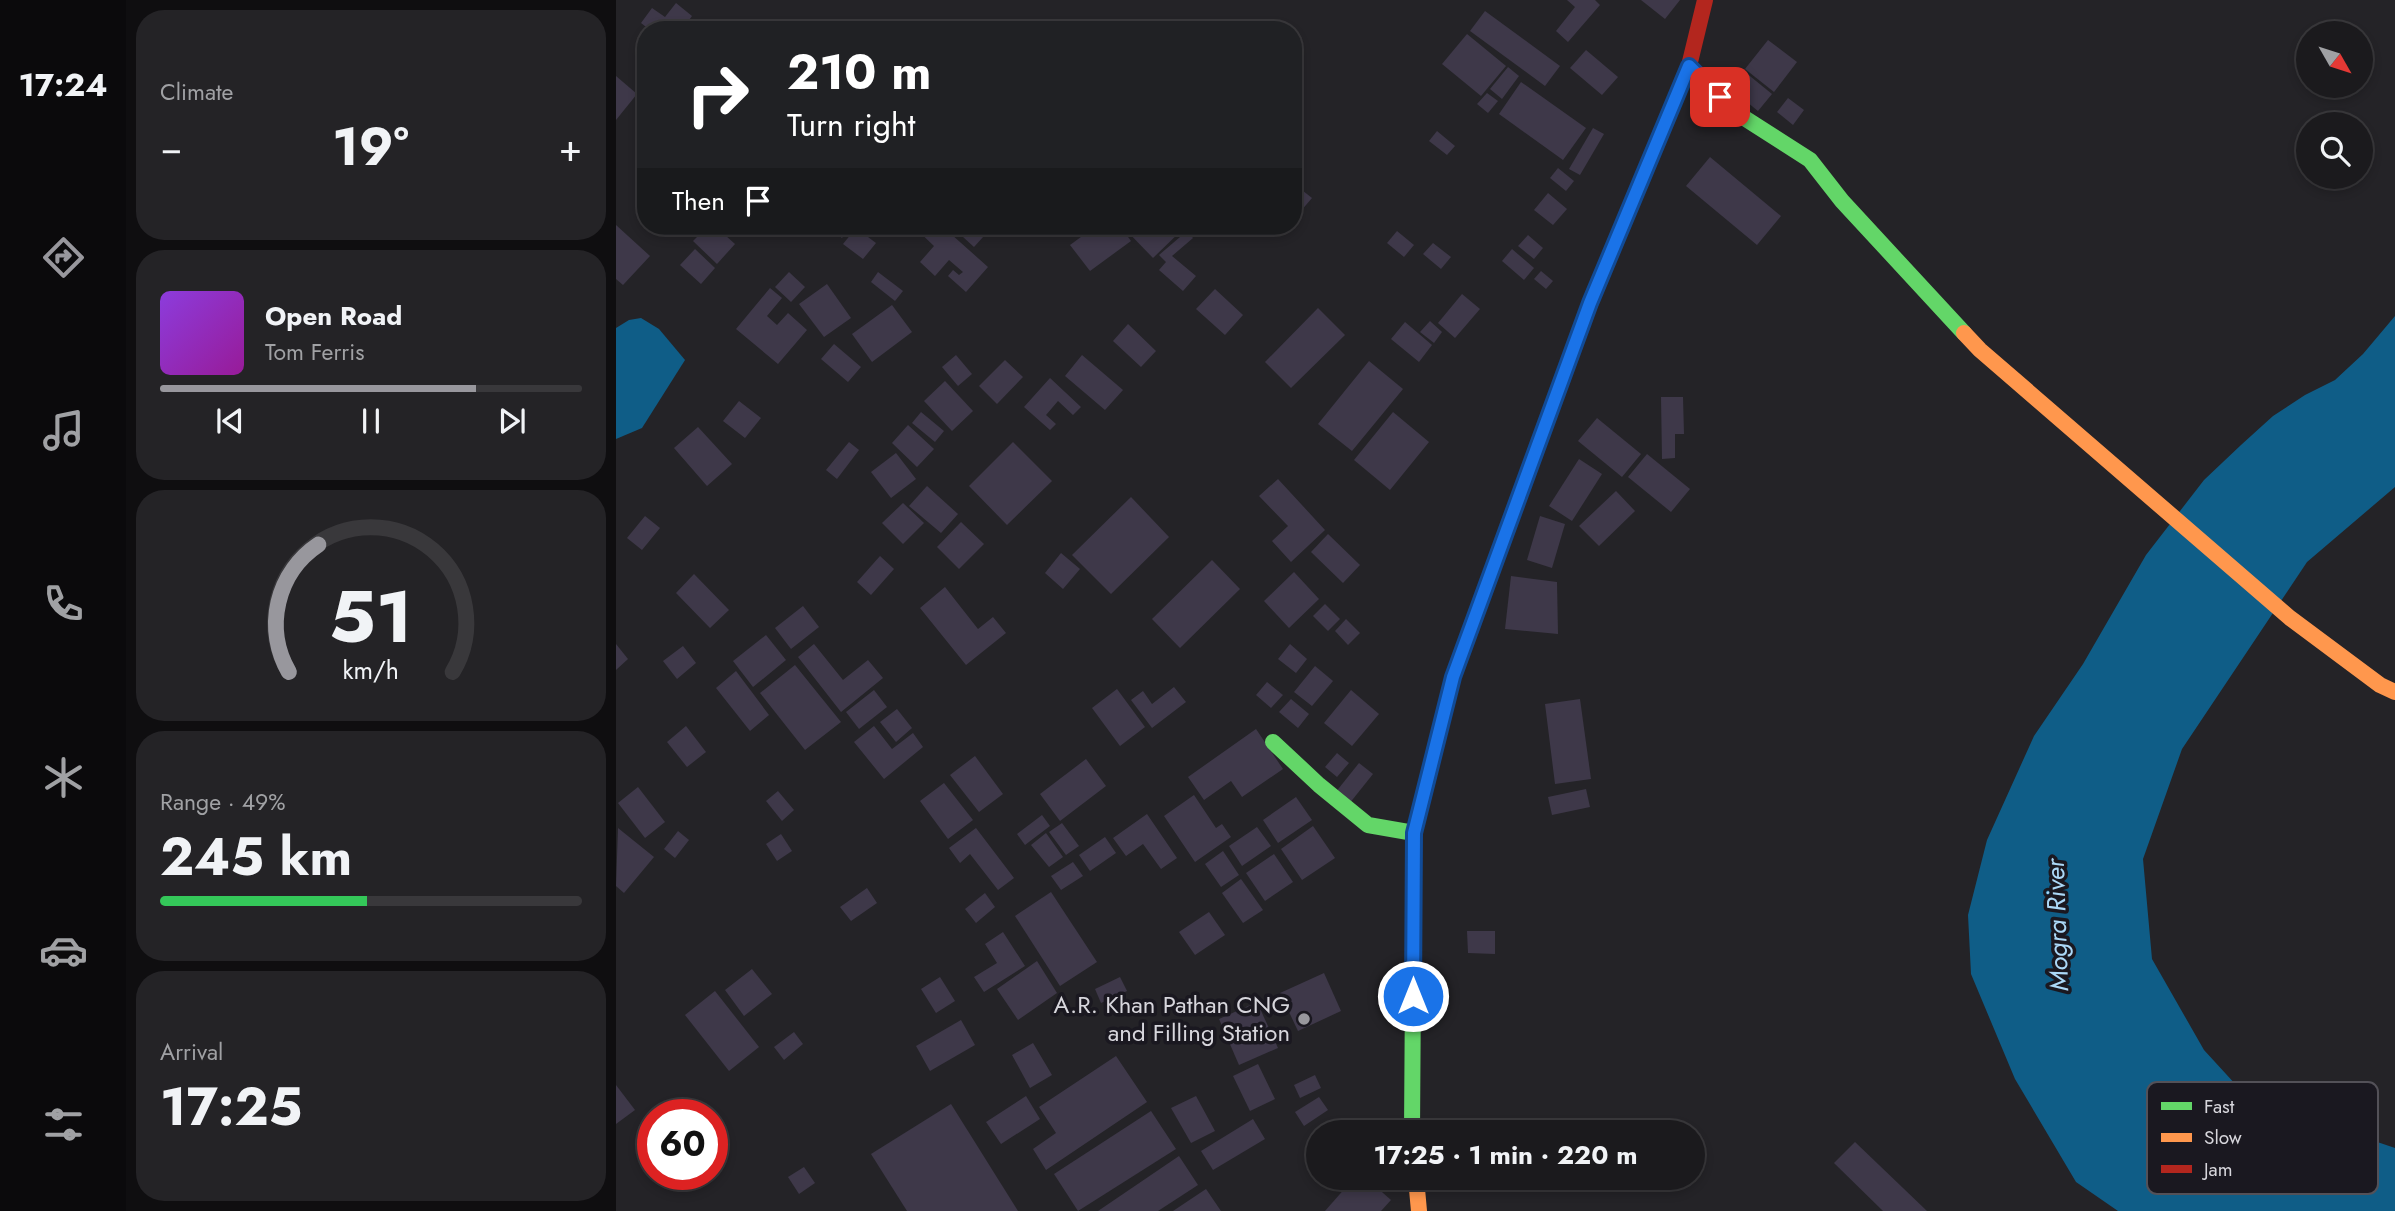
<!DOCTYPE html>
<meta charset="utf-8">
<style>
:root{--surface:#1b1a1d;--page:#242326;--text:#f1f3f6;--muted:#a0a1a4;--line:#39383b;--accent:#98979d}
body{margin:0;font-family:Jost,sans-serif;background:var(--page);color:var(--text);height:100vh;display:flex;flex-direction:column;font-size:26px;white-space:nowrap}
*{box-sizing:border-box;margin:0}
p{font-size:23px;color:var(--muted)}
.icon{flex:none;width:38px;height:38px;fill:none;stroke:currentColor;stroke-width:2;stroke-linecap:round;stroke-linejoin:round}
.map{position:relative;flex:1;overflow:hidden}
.drawer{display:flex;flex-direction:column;gap:10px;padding:10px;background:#0f0e10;width:490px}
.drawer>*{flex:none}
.top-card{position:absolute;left:21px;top:21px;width:665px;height:214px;border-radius:28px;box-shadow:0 4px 10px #0003,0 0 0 2px var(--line);background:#202124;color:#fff;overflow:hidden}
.needle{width:46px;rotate:129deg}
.controls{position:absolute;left:1680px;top:21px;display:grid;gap:14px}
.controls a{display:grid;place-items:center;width:77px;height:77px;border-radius:50%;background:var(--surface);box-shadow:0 4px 10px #0003,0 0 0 2px var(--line);font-size:35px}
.speed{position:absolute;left:21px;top:1099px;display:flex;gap:14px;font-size:35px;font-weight:700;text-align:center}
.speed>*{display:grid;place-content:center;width:91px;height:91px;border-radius:50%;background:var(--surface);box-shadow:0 4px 10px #0003,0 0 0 2px var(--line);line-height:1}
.speed .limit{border:10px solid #d22;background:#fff;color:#111}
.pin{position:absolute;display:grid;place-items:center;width:60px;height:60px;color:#fff;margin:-30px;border-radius:14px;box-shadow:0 4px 10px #0006}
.me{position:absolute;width:77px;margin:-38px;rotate:0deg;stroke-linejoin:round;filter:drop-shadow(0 0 5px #0008)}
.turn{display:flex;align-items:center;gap:24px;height:147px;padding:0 35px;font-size:32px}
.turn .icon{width:91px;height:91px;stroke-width:2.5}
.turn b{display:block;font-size:49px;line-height:60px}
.then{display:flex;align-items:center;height:66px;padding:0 35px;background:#0003;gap:14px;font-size:26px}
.big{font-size:52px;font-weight:700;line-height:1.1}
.drawer .card{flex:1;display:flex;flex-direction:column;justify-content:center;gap:10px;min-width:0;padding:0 24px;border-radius:28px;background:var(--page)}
.drawer .dial{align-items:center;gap:0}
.dial svg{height:182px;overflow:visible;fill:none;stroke:var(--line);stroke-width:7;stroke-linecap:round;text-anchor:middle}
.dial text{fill:var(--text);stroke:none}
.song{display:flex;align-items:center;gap:21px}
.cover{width:84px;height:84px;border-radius:10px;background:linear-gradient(135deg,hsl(270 70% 55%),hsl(300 70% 35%))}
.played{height:7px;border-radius:4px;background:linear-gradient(90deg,var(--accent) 75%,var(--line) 75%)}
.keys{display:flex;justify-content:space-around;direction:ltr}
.heat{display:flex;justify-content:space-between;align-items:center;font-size:38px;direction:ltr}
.charge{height:10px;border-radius:5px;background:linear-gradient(90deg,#34c759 49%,var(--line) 0)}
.trip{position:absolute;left:690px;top:1120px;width:399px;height:70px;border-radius:35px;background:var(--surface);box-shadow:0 4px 10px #0003,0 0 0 2px var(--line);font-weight:700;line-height:70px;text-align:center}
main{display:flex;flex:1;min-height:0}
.tabs{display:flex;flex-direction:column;width:126px;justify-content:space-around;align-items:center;background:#0b0a0c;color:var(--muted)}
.tabs .icon{width:49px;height:49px}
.tabs .current{color:var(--accent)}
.tabs b{font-size:32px;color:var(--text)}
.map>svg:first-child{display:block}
</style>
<main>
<nav class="tabs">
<b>17:24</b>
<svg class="icon current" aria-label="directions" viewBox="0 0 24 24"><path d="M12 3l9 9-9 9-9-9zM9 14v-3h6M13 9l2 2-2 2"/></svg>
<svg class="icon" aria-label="music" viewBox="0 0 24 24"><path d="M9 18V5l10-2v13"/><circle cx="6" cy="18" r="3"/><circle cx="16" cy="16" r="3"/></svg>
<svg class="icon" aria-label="phone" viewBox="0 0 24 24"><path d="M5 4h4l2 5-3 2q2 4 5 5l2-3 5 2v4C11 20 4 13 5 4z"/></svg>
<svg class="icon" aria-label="climate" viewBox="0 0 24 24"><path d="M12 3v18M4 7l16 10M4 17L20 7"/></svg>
<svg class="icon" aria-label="car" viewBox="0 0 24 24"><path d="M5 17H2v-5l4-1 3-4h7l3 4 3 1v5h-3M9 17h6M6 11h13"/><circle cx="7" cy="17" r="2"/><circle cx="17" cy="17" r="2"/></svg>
<svg class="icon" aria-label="filters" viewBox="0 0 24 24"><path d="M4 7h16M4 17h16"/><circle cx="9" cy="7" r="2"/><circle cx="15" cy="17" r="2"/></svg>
</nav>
<section class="drawer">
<div class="card"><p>Climate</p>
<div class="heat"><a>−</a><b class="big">19°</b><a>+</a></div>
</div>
<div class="card">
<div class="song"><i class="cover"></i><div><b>Open Road</b><p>Tom Ferris</p></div></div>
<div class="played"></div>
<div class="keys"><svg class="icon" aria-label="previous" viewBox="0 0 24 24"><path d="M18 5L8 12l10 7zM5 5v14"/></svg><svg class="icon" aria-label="pause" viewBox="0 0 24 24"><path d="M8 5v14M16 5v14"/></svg><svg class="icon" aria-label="next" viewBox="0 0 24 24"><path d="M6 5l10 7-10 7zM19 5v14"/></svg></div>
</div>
<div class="card dial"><svg viewBox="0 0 100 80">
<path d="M14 69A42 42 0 1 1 86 69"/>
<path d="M14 69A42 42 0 0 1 27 13" stroke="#98979d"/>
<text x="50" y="56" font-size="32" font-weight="700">51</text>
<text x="50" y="72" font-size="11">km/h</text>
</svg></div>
<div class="card"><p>Range · 49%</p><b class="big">245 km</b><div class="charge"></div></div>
<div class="card"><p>Arrival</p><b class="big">17:25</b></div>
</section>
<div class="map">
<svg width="1779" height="1211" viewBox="0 0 1779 1211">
<rect width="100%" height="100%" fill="#242327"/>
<g fill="#0f5d87">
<polygon points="1779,316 1779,487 1691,562 1566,749 1527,859 1536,959 1588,1050 1632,1098 1779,1148 1779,1211 1502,1211 1460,1182 1399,1079 1355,974 1352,915 1371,840 1418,736 1467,664 1530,555 1588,480 1625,445 1657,416 1689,395 1719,380 1747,354"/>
<polygon points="25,318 43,329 69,360 26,428 0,439 0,328 13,320"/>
</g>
<g fill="#3e3849">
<polygon points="951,0 979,0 984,5 952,42 940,31 959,7"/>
<polygon points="1025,0 1064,0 1049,19"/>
<polygon points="60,3 76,16 66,30 34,30 25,23 36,8 49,17"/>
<polygon points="869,11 944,66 929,86 854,31"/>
<polygon points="851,34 890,66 865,96 826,64"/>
<polygon points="1152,40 1181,62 1158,92 1129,69"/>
<polygon points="970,50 1002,77 986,95 954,68"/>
<polygon points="892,67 903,76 886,99 874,89"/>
<polygon points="1124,68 1156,94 1142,111 1110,85"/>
<polygon points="0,76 21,94 0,120"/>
<polygon points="905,82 970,128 947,160 883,114"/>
<polygon points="871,93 882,101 872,113 861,104"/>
<polygon points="1172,98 1188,110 1177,125 1161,112"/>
<polygon points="977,128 988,134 964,175 953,169"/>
<polygon points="821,131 839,146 831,155 813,141"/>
<polygon points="1094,157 1165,216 1141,245 1070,186"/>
<polygon points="942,168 958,181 950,191 934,178"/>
<polygon points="682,187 696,198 684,212 677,206 677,193"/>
<polygon points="932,193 951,209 937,225 918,210"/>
<polygon points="0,225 34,256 7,285 0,279"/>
<polygon points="92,226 99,226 119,244 101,264 77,241"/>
<polygon points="210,226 235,226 226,238"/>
<polygon points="297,226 326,226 372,267 350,292 332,276 337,270 343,275 347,272 333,260 319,276 304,262 318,246"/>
<polygon points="335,226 377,226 358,247"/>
<polygon points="480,226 504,226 515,241 474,271 454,245"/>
<polygon points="506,226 570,226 537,258"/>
<polygon points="240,228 260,243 247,259 227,244"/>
<polygon points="571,231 577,238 556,256 580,276 567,291 543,270 550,262 543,255"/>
<polygon points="781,231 798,245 788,257 771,243"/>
<polygon points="912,235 927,248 918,259 902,246"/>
<polygon points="817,243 835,257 825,269 807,254"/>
<polygon points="79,249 99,268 85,284 64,265"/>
<polygon points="896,249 918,268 908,280 886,261"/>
<polygon points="925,271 937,281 930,289 918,279"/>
<polygon points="173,272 189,287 175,302 159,287"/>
<polygon points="262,272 287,291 279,301 255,282"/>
<polygon points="211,284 235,318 208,337 183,304"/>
<polygon points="154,288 166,298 151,316 161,325 172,313 191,330 162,364 120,329"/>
<polygon points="599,289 627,315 609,335 580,309"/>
<polygon points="846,294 864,309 839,338 822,323"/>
<polygon points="276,305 296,332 256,362 236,334"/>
<polygon points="702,308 729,335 675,388 649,362"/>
<polygon points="814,321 826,332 818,343 804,332"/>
<polygon points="789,322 816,345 803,362 775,339"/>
<polygon points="512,324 540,351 525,367 497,341"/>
<polygon points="218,344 245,367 232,382 205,359"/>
<polygon points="340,355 356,374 342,386 326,367"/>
<polygon points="466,355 507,390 489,410 449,376"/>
<polygon points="389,360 407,377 381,404 363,386"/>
<polygon points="753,361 787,389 736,451 702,424"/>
<polygon points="434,378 465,407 457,415 442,401 430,415 440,424 434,430 408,407"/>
<polygon points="329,381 357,411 336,431 308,401"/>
<polygon points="1045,397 1067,397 1068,434 1059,434 1059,458 1046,459"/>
<polygon points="123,401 145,418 129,438 107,421"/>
<polygon points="305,412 328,431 319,442 296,423"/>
<polygon points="777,412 813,442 774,490 738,460"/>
<polygon points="981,418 1025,454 1006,477 962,441"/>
<polygon points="292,425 318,449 301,467 276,443"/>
<polygon points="82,427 116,464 91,486 58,448"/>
<polygon points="233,442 243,450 221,479 210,470"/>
<polygon points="397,442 436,481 391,525 353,486"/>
<polygon points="280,453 300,479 275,498 255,472"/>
<polygon points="1031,454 1074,489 1055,512 1012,477"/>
<polygon points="963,459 986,474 956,521 933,506"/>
<polygon points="662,479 709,530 675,562 656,541 672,526 643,496"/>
<polygon points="311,486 342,514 325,533 293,506"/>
<polygon points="1000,491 1019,511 983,546 963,526"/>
<polygon points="515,497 553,537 495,594 456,555"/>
<polygon points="287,503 308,523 287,544 266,523"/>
<polygon points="29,516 44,528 26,550 11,538"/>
<polygon points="924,516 949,524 936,568 911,560"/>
<polygon points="345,522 368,544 343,569 321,547"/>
<polygon points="712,534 744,565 727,583 695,552"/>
<polygon points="445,553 464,569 447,589 429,573"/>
<polygon points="264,556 278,569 255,595 241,582"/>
<polygon points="596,560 624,589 564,648 536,619"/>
<polygon points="678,572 703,599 673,628 648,601"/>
<polygon points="78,574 113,610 94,628 60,593"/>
<polygon points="895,576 941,582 942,634 889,629"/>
<polygon points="329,587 362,629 377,617 390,633 350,665 304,608"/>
<polygon points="709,604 724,619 712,631 697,616"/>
<polygon points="187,606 203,627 175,649 159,628"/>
<polygon points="730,619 744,633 732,645 719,631"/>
<polygon points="150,635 170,660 137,687 117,661"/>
<polygon points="0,644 12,659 0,670"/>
<polygon points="198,644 227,680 252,660 267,678 225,712 182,657"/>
<polygon points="674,644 691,659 680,673 662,659"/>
<polygon points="67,646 80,663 61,679 47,661"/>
<polygon points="179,665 225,722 189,750 144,693"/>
<polygon points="699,666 717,681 696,706 678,692"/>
<polygon points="120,671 153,715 134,731 100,688"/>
<polygon points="651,682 667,695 655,708 640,695"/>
<polygon points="558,687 570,702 536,728 515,700 527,691 536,704"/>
<polygon points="501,689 529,727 504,746 476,708"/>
<polygon points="258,690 271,707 243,729 230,712"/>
<polygon points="735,690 763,714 736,746 708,723"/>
<polygon points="675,699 693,714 682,728 663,712"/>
<polygon points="964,699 975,779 939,784 929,704"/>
<polygon points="281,709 296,728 280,742 264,722"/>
<polygon points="70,726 90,752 71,767 51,742"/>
<polygon points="258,726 276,749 297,733 307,747 268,779 238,742"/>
<polygon points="640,729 667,769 626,797 615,781 588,800 572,777"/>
<polygon points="721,753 733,763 721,777 709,767"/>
<polygon points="359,756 387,794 363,812 334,775"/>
<polygon points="470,759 490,786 444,821 424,794"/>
<polygon points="743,763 757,774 733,804 719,793"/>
<polygon points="328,783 357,820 332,839 304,801"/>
<polygon points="22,787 49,822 29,838 2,803"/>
<polygon points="970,789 974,807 936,815 932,797"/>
<polygon points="162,791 178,810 166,821 150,801"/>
<polygon points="578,795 600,828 606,824 615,837 579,862 548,816"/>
<polygon points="680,797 696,820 662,843 647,820"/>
<polygon points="531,814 561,858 545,869 527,844 510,856 497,838"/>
<polygon points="426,815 434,826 409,845 401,834"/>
<polygon points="446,823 463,846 450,855 433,832"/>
<polygon points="697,826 719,858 686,880 665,849"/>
<polygon points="641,827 655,846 626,866 613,846"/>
<polygon points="2,828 38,857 8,893 0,886"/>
<polygon points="360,828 398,878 382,890 354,854 344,863 333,848"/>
<polygon points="62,831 73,840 59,858 48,849"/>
<polygon points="430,833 447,857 433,867 415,845"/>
<polygon points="165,834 176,851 161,861 150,844"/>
<polygon points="489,837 500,853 474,871 463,855"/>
<polygon points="607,851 623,875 605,887 589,864"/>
<polygon points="658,854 677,882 649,901 630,873"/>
<polygon points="457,862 467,876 445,890 435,876"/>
<polygon points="625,879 647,910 627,923 606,893"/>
<polygon points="251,888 261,903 235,921 224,907"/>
<polygon points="435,892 481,962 444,986 399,916"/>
<polygon points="369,893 379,907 360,923 349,909"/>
<polygon points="593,912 609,935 579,955 563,932"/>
<polygon points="851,931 879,931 879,954 852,953"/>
<polygon points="387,932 409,966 368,992 358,977 381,963 369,944"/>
<polygon points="421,961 441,993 402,1020 381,989"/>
<polygon points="136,969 156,994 128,1016 109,990"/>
<polygon points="708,973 725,1011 682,1031 664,993"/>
<polygon points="324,977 339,1001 320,1013 305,989"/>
<polygon points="504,977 511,991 485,1003 479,989"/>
<polygon points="99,991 143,1047 113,1071 69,1015"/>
<polygon points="641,1002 662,1048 623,1065 603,1019"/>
<polygon points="345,1020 359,1045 314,1071 300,1046"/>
<polygon points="178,1032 187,1044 168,1060 158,1047"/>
<polygon points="417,1043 436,1075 414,1088 396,1055"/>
<polygon points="500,1056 531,1102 430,1170 417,1149 440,1133 423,1107"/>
<polygon points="642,1064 659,1099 634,1111 617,1076"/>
<polygon points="699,1075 705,1088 684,1098 678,1085"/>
<polygon points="0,1085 19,1110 0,1124"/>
<polygon points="410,1096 424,1119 385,1144 370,1122"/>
<polygon points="580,1096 599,1131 575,1143 555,1108"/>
<polygon points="703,1097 712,1110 688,1126 679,1112"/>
<polygon points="335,1104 402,1211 291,1211 255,1154"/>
<polygon points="535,1111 560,1149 462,1211 438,1174"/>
<polygon points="637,1119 649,1139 597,1170 585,1151"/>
<polygon points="1239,1142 1311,1211 1267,1211 1218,1163"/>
<polygon points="563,1156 582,1185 542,1211 482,1211"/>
<polygon points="188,1167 199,1183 183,1194 172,1177"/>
<polygon points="738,1178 750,1178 775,1200 765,1211 709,1211"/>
<polygon points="590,1189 605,1211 557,1211"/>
</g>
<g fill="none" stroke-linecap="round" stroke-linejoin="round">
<g stroke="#63d668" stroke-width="16">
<polyline points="1073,66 1119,112 1194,160 1226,201 1348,333"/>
<polyline points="657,742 703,785 752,825 798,833"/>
<polyline points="796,1132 798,833 812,778"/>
</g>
<g stroke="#ff974d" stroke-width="16">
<polyline points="1348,333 1364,350 1674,618 1764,685 1779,692"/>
<polyline points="812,778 837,677 947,377"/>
<polyline points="800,1178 803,1211"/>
</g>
<polyline stroke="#b3261e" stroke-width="16" points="947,377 974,304 1073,66 1089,0"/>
</g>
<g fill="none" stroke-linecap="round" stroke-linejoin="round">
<g stroke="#114b97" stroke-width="18">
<polyline id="route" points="797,996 798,833 837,677 974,303 1073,66 1104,97"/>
</g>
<use href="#route" stroke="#1a73e8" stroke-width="12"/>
</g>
<circle fill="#98979d" stroke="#1a1820" stroke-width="2.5" cx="688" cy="1019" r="7"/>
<g text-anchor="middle" stroke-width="7" stroke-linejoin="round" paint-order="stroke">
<g font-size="24" fill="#d7d6dc" stroke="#1a1820" text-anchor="end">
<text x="674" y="1013">A.R. Khan Pathan CNG<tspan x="674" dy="28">and Filling Station</tspan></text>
</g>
<g font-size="26" font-style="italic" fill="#abd8f7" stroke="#1a1820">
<text transform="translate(1441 925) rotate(-92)" y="9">Mogra River</text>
</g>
</g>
<rect x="1531" y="1082" width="231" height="112" rx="10" fill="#1a1820" stroke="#535158" stroke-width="2"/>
<rect x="1545" y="1102" width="31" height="8" fill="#63d668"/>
<rect x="1545" y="1133" width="31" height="9" fill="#ff974d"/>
<rect x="1545" y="1165" width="31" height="8" fill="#b3261e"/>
<g font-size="19" fill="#d7d6dc">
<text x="1588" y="1113">Fast</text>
<text x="1588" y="1144">Slow</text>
<text x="1588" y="1176">Jam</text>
</g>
</svg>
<div class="controls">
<a><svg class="needle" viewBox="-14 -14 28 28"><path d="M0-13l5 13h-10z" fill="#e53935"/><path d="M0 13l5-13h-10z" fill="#a0a1a4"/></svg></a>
<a><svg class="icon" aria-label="search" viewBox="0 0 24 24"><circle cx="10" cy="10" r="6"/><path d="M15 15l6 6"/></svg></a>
</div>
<div class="speed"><div class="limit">60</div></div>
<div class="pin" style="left:1104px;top:97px;background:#d93025"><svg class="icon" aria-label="arrive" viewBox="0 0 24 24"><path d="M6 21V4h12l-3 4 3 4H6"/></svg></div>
<svg class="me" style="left:797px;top:996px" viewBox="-20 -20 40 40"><circle r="17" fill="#1a73e8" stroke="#fff" stroke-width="3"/><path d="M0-11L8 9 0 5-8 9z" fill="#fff"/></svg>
<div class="trip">17:25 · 1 min · 220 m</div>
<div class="top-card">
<div class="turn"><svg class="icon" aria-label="right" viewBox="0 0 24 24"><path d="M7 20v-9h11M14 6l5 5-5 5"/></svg><div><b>210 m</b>Turn right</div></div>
<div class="then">Then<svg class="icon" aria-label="arrive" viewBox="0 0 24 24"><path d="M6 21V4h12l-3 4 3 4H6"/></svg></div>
</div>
</div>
</main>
